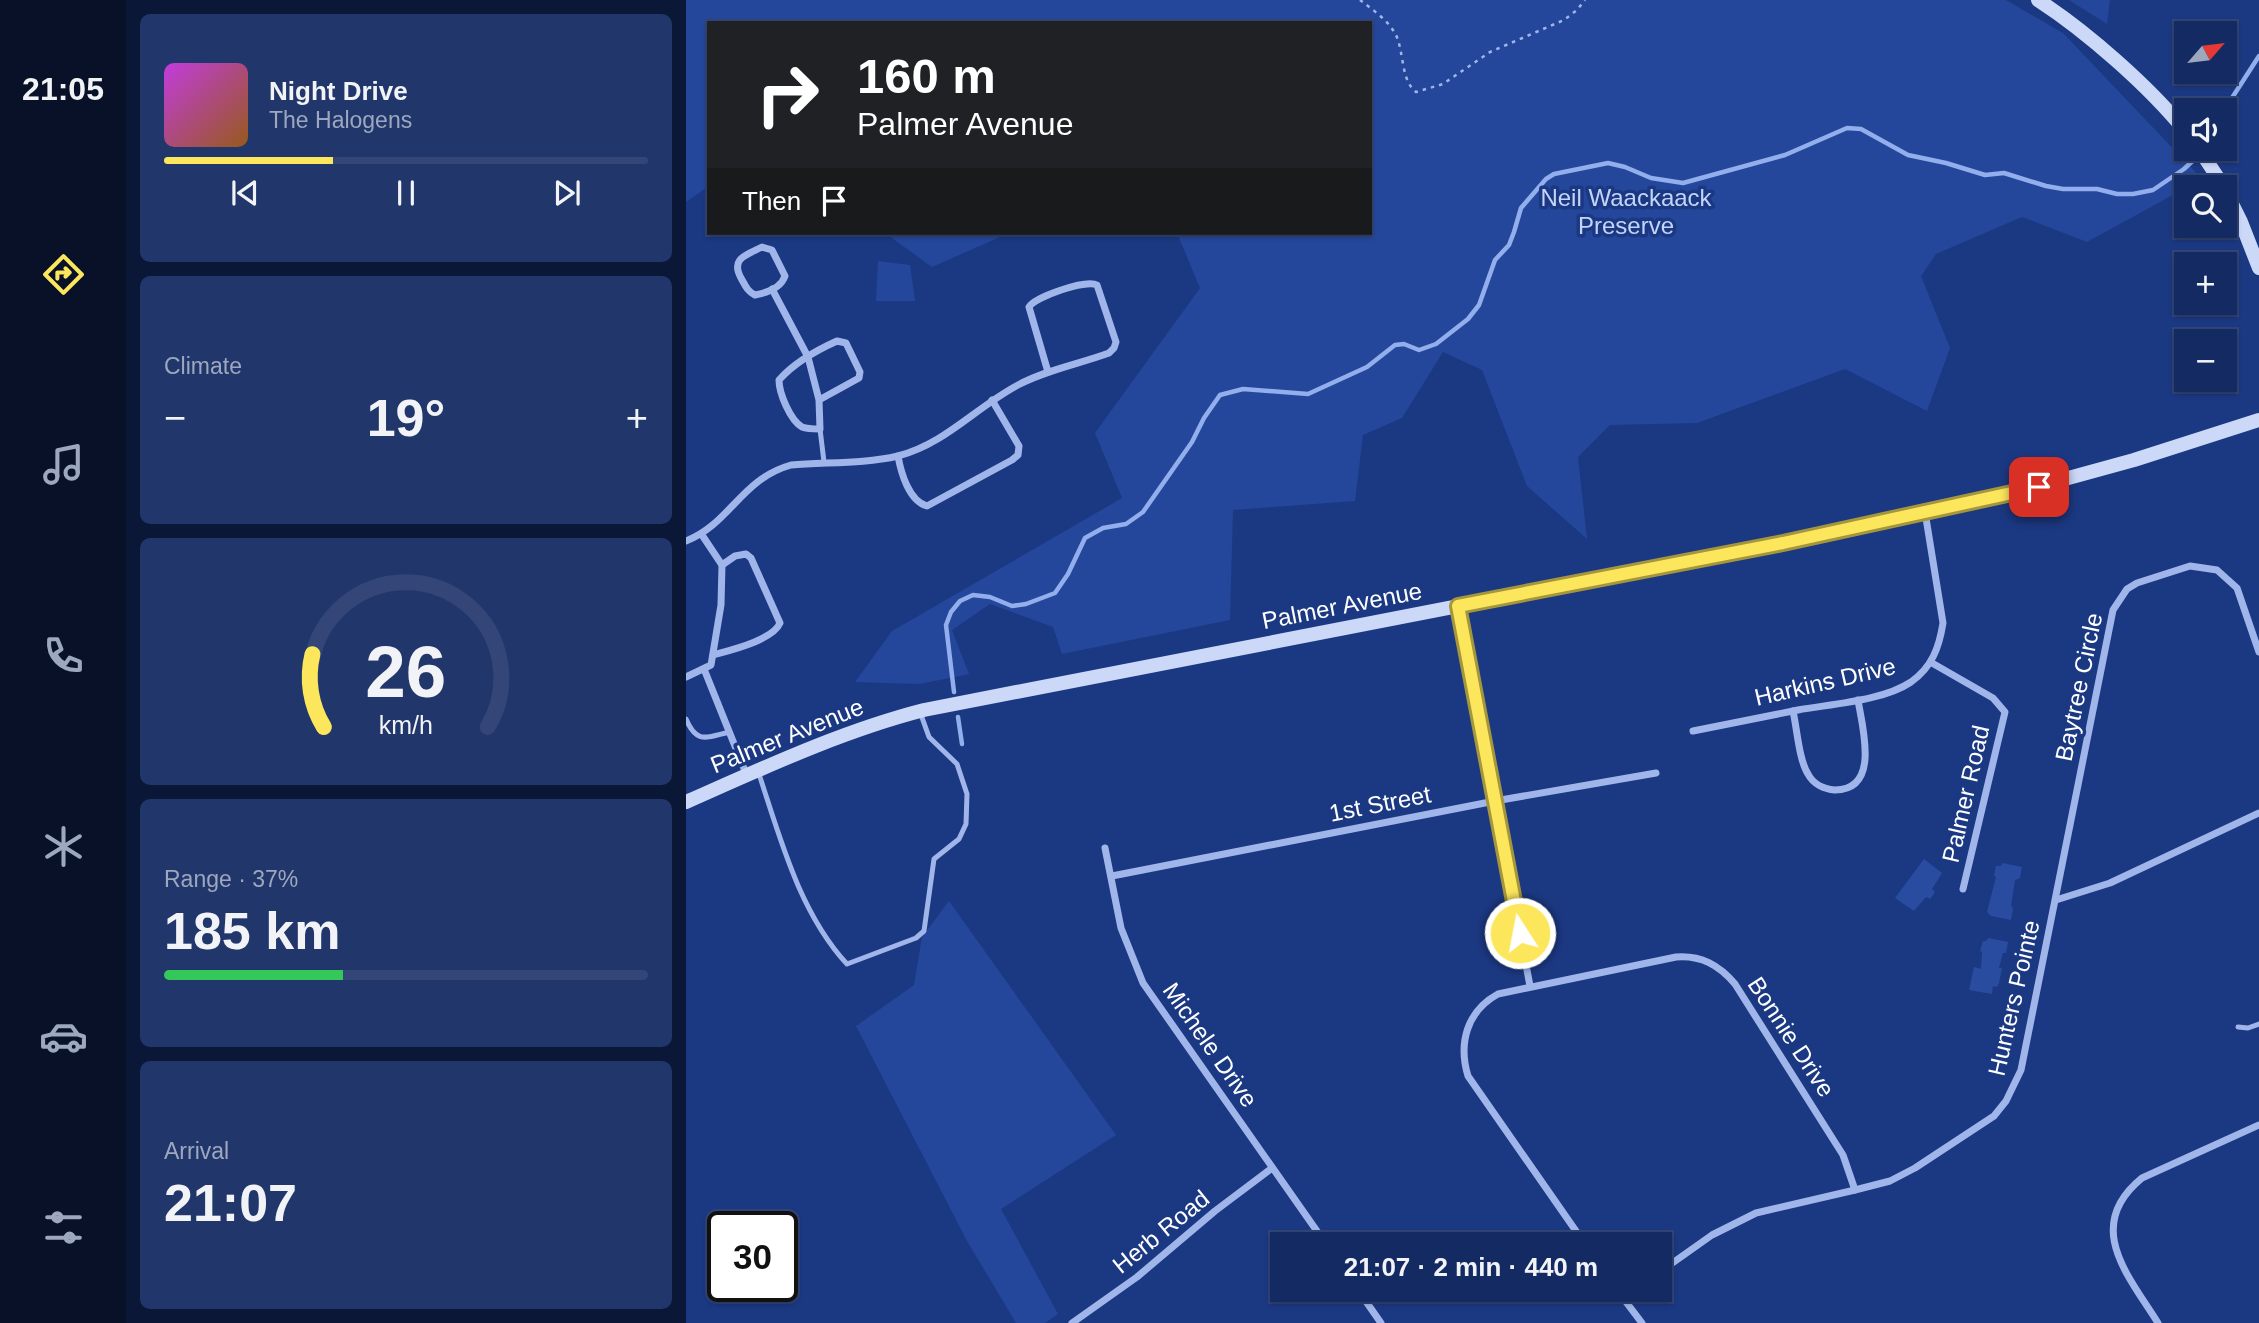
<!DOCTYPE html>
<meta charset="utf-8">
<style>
:root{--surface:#142a62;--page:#21366b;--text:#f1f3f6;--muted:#9da7be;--line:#334677;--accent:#fce65c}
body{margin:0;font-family:Helvetica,sans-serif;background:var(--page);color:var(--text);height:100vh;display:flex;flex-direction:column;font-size:26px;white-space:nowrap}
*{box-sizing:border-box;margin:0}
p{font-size:23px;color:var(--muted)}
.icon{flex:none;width:38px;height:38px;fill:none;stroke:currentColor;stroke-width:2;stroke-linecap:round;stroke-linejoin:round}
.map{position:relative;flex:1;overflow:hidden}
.side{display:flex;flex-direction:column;gap:14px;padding:14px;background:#0b1736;width:560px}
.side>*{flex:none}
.top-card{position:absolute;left:21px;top:21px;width:665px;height:214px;border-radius:0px;box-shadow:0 2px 5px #0004,0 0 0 2px var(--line);background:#202124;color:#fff;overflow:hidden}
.needle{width:46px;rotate:62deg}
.tools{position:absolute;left:1488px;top:21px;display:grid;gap:14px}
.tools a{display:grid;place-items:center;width:63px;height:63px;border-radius:0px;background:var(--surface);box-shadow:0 2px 5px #0004,0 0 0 2px var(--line);font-size:35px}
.speed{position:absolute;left:21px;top:1211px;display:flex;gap:14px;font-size:35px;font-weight:700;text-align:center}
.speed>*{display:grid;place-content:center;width:91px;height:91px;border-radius:50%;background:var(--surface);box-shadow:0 2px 5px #0004,0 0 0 2px var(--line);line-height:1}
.speed .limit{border:4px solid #111;border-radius:10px;background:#fff;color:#111}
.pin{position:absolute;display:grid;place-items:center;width:60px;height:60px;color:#fff;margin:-30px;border-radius:14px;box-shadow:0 4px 10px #0006}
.me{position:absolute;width:77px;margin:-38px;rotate:349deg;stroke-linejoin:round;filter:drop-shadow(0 0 5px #0008)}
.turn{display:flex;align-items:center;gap:24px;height:147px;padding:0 35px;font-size:32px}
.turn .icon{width:91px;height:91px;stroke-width:2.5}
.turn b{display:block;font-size:49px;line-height:60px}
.then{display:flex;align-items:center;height:66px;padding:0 35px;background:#0003;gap:14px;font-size:26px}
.big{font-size:52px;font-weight:800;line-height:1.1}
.side .tile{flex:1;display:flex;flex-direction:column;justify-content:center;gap:10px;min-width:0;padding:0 24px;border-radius:10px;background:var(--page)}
.side .dial{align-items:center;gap:0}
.dial svg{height:182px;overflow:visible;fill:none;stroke:var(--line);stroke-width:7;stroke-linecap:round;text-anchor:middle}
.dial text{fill:var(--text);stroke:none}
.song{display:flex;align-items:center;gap:21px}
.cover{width:84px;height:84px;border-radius:10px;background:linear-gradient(135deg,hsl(290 70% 55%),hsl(30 70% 35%))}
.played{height:7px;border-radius:4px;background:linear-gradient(90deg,var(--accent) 35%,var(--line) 35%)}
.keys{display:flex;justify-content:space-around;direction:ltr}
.heat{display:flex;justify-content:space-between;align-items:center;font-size:38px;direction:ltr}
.charge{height:10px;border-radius:5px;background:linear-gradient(90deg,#34c759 37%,var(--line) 0)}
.trip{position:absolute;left:584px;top:1232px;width:402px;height:70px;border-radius:0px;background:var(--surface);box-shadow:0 2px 5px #0004,0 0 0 2px var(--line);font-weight:800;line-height:70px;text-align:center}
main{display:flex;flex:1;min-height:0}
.dock{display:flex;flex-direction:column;width:126px;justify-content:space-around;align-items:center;background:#081127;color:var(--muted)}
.dock .icon{width:49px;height:49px}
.dock .current{color:var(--accent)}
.dock b{font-size:32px;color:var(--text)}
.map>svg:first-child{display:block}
</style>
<main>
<nav class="dock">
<b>21:05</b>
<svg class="icon current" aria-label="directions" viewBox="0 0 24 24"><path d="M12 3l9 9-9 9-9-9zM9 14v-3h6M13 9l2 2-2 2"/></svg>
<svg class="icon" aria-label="music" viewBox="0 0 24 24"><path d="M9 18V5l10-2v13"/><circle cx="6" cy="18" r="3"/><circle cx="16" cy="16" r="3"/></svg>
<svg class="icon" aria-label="phone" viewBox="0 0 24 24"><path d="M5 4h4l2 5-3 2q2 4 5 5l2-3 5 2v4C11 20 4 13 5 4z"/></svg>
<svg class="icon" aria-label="climate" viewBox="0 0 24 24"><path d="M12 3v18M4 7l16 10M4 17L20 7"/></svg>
<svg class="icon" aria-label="car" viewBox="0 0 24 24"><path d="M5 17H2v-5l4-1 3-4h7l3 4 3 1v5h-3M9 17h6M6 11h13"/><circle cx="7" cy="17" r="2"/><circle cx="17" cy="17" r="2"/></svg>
<svg class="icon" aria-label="filters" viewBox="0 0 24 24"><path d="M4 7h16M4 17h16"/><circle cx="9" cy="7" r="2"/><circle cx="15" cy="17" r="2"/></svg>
</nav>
<section class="side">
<div class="tile">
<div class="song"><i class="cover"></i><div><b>Night Drive</b><p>The Halogens</p></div></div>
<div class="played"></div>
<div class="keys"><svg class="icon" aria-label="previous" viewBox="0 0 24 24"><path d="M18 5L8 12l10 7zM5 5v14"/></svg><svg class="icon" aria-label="pause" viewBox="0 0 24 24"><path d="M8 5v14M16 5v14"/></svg><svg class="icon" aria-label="next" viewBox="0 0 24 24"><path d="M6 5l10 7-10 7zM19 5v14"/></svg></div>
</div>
<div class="tile"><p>Climate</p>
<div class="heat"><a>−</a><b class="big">19°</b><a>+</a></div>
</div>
<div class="tile dial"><svg viewBox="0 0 100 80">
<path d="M14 69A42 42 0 1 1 86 69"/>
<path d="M14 69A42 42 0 0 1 9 37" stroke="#fce65c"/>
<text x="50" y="56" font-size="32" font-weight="700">26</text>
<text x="50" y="72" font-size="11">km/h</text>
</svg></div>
<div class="tile"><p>Range · 37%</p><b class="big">185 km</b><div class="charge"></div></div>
<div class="tile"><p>Arrival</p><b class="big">21:07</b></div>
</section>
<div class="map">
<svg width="1573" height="1323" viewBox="0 0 1573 1323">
<rect width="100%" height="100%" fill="#1b3882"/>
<g fill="#24479b">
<polygon points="0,0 1320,0 1377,33 1516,179 1401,242 1336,217 1250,254 1235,276 1264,348 1241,411 1159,369 1011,423 924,425 892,457 901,539 841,486 796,370 757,352 716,418 677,435 669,501 547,510 544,620 376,654 367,627 304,604 266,630 283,674 234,684 169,682 206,631 436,498 409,433 514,288 491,233 684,233 684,23 23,23 23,186 0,202"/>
<polygon points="1383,0 1424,0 1421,24"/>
<polygon points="199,233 323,233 246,267"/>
<polygon points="192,261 224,265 229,301 190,301"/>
<polygon points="263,901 430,1135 315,1209 372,1314 359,1323 330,1323 281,1241 170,1026 228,985 236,937"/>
</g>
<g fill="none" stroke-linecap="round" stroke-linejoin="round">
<g stroke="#92aeec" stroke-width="4.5">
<polyline points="1538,115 1544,101 1573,56"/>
<polyline points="268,692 260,625 265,612 274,601 287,595 304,597 326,606 340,604 369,593 382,574 399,538 417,528 440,524 457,512 506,442 518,418 534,395 557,389 622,394 681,367 709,345 718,344 733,350 750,344 782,319 793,305 809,260 823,245 828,232 835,208 860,179 868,174 922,163 939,167 965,178 997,183 1099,155 1161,128 1175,129 1222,155 1260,163 1299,175 1318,173 1360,186 1377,189 1411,189 1431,194 1447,194 1467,190 1498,169 1514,154"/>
<polyline points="272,717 276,744"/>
</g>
</g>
<g fill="#2a4ca0">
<polygon points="1238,859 1256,873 1246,889 1249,892 1244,899 1240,897 1228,911 1209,898"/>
<polygon points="1316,863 1336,867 1334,878 1329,880 1325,905 1327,909 1325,920 1305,916 1301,912 1310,877 1308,876 1310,866 1315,866"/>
<polygon points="1302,938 1322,942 1320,953 1317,953 1316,956 1313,968 1316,968 1313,983 1311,987 1307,986 1306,994 1283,990 1288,967 1295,969 1296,952 1294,951 1297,941 1300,941"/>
</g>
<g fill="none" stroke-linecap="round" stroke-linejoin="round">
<path stroke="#a0b6ea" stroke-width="2.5" stroke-dasharray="3.5 5" stroke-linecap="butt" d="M674,0C687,10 702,20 710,35C718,52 715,81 730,92L757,84L804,52L878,20L891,10L899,0"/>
<g stroke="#a0b6ea" stroke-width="5">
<polyline points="134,429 138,462"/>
<path d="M0,719C11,745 21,737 44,732"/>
<path d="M72,771C94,837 113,912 161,964L230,938L238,931L248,859L273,839L280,824L281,794L271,764L243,737L234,712"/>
<polyline points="1552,1027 1562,1028 1573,1024"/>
</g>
<g stroke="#a0b6ea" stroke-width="7">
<path d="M76,247L86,250L99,276C95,288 80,293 69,295C61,291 59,285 55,278C44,258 61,255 76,247Z"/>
<path d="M86,289L122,357L133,400L134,429C129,429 121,429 116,427C104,420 93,393 93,380C108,363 131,350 151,341L160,343L174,372L173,378L133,400"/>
<path d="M212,456C215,473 223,501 241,506L326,460L332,455L333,446L306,400"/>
<path d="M0,541C44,524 55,479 105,465C140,462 178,464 212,456C259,444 290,407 332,385C360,370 393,364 423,353L428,348L430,342L411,285C400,279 349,297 343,307L362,372"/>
<polyline points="772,606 844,986"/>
<path d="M27,655C45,650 87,640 94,623L65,558L60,554L49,556L36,565"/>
<polyline points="1246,663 1307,698 1319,712 1277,889"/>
<polyline points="18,669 61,776"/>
<polyline points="0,677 25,665 35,605 36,565 16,535"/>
<path d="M1107,711C1111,729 1113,760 1122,774C1127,784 1138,789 1149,790C1195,790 1176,726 1172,700"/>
<path d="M1007,731C1042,724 1077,717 1112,710C1145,704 1197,701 1225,682C1246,667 1253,648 1257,623L1239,512"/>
<polyline points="419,848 435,928 457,983 640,1244"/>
<polyline points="426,876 809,801 970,773"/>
<polyline points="1370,900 1424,883 1573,813"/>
<path d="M899,1244L782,1076C772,1043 781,1011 812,994L990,957C1015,955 1033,965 1049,984L1157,1155L1169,1190"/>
<polyline points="975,1271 1026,1235 1070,1213 1169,1190 1204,1181 1229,1168 1308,1116 1320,1101 1335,1070 1427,610 1441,589 1451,583 1504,566 1531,570 1551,588 1573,652"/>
<polyline points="672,1290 695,1323"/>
<polyline points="931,1290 956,1323"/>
<polyline points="937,1298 949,1290"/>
<polyline points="386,1323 451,1277 529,1211 586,1168"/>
<path d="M1472,1323C1442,1275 1397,1226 1456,1178L1573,1125"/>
</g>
<g stroke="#cbd8f8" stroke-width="14">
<path d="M1352,0C1400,31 1464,87 1500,132"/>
<polyline points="1513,149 1538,187"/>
<polyline points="1538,188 1555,222 1573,268"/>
<path d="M0,802C77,768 156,731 238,710L1097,543L1331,492L1448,460L1573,420"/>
</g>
</g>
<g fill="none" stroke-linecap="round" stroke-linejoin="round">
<g stroke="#a4963c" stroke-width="18">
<polyline id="route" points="834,933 772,606 1097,543 1353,487"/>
</g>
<use href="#route" stroke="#fce65c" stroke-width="12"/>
</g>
<g text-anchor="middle" stroke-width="7" stroke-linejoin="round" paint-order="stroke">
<g font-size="24" fill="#c4d4f8" stroke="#1b3882">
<text x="940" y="206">Neil Waackaack<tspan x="940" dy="28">Preserve</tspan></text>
</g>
<g font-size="24" fill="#fff" stroke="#1b3882">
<text transform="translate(656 606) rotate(-11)" y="8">Palmer Avenue</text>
<text transform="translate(1139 682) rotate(-13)" y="8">Harkins Drive</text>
<text transform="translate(1393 687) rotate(-78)" y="8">Baytree Circle</text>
<text transform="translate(101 736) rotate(-22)" y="8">Palmer Avenue</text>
<text transform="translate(1280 794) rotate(-77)" y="8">Palmer Road</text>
<text transform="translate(694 804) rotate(-11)" y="8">1st Street</text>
<text transform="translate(1328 998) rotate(-77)" y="8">Hunters Pointe</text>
<text transform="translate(1105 1037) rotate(57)" y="8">Bonnie Drive</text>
<text transform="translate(524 1045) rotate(55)" y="8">Michele Drive</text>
<text transform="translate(475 1232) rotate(-39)" y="8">Herb Road</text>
</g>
</g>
</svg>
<div class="tools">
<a><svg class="needle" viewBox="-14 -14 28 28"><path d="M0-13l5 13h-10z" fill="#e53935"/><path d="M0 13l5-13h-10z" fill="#9da7be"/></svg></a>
<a><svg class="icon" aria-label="sound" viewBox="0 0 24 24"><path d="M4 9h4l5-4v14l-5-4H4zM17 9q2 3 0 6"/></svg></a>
<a><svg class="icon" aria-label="search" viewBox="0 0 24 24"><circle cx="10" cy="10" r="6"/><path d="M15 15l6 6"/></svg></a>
<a>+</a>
<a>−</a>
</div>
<div class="speed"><div class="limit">30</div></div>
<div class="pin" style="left:1353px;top:487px;background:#d93025"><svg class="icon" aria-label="arrive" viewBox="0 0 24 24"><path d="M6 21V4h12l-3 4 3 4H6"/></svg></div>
<svg class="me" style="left:834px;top:933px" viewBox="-20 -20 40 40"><circle r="17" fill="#fce65c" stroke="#fff" stroke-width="3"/><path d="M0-11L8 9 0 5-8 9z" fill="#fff"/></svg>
<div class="trip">21:07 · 2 min · 440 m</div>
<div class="top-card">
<div class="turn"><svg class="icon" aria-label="right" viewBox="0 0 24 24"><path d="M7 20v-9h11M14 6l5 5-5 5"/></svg><div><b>160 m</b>Palmer Avenue</div></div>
<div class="then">Then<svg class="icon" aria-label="arrive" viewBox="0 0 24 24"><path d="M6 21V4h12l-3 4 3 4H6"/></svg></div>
</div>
</div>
</main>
